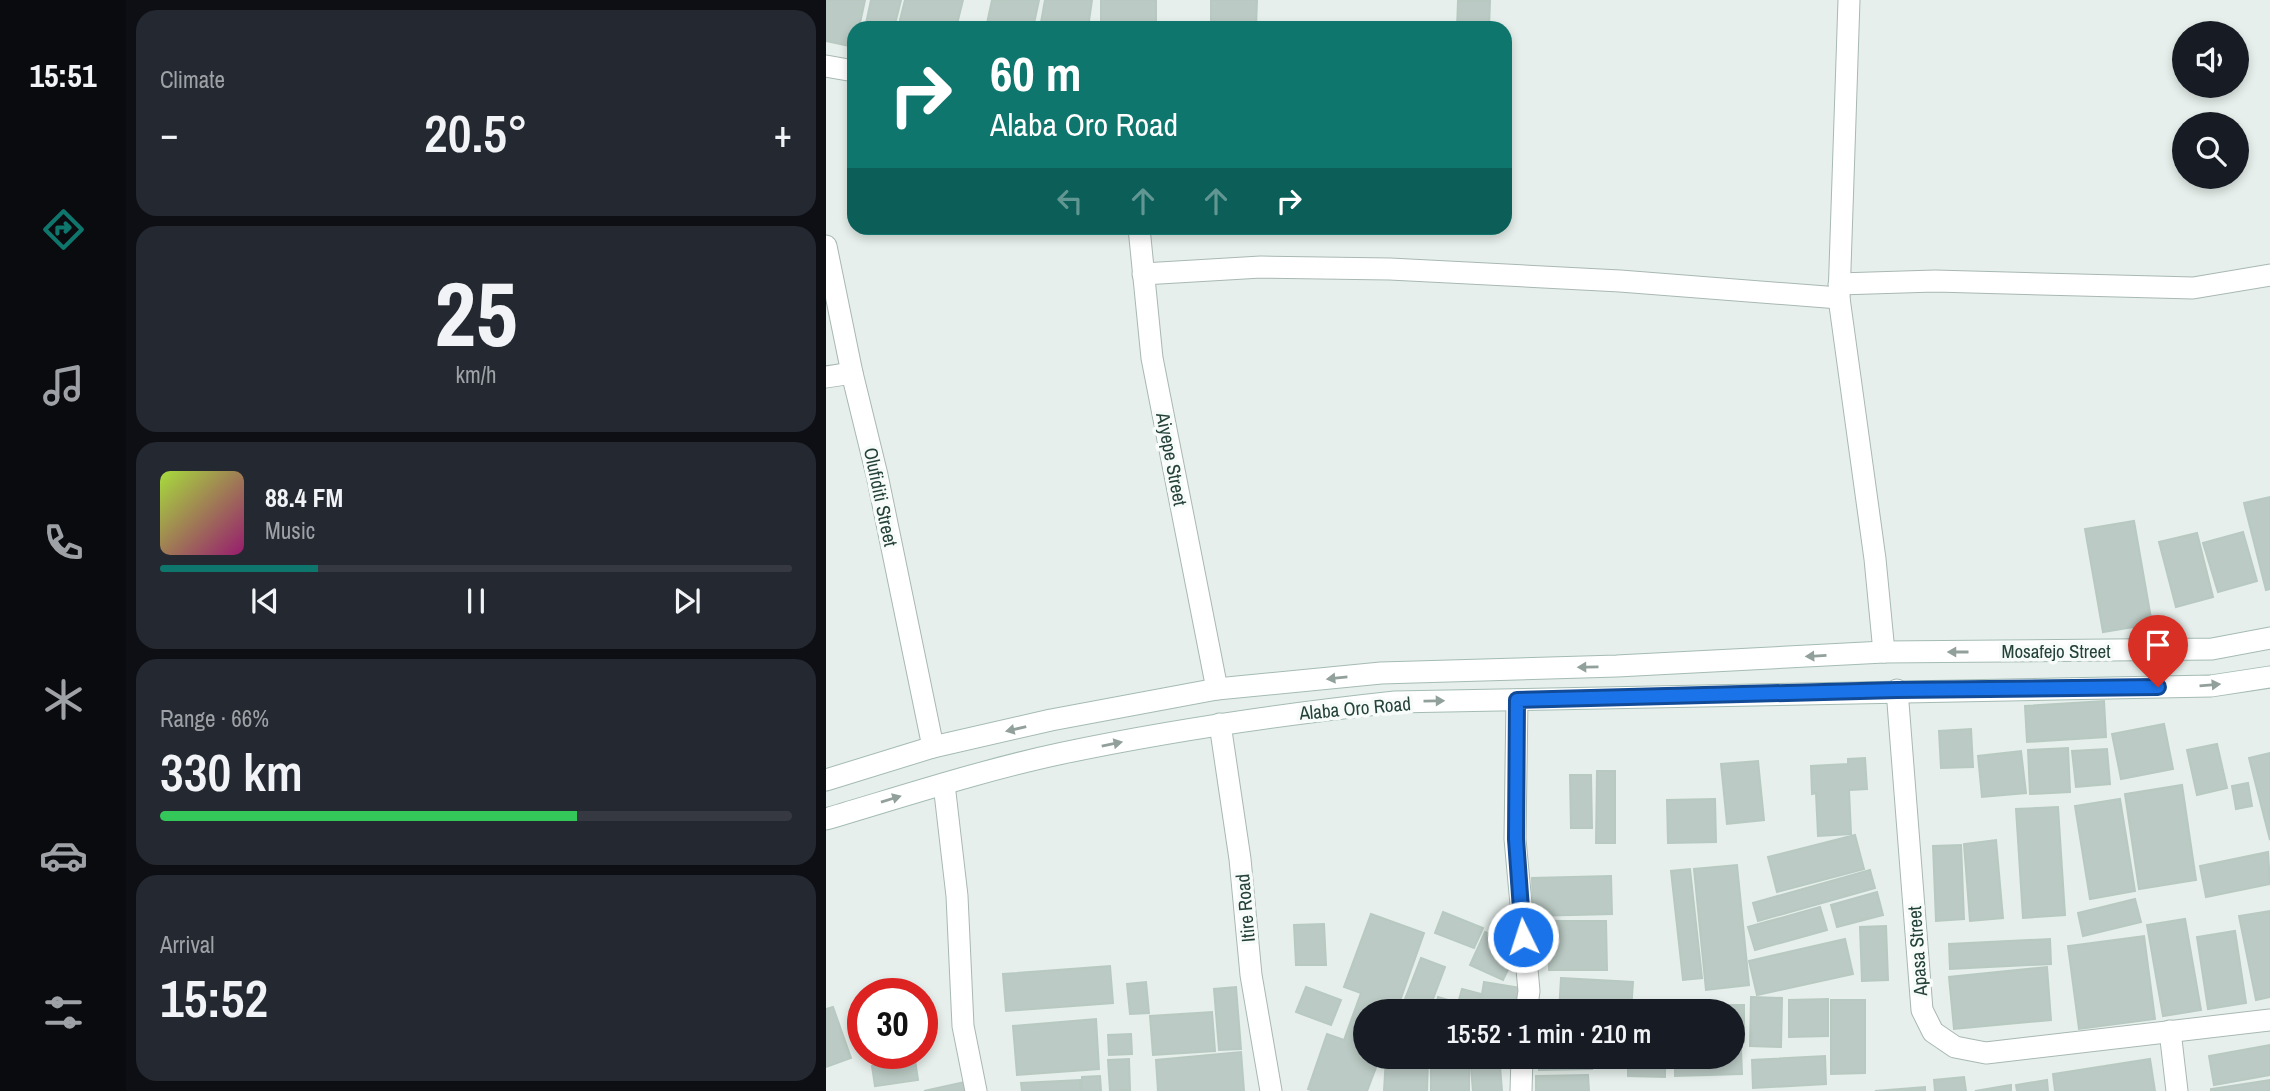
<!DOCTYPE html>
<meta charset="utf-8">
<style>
:root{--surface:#171b24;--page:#242831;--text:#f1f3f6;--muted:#9ea1a6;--line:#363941;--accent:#0f766e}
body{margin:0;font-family:"Archivo Narrow",sans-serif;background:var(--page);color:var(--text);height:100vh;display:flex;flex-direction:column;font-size:26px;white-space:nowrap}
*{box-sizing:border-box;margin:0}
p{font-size:23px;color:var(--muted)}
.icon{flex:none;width:38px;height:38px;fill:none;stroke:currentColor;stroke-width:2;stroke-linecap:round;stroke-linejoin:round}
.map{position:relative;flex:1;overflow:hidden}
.drawer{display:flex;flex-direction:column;gap:10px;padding:10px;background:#0d0f14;width:700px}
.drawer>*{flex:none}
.hud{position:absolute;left:21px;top:21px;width:665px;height:214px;border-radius:21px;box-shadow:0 4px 10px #0003;background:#0f766e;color:#fff;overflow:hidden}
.controls{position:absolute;left:1346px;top:21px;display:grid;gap:14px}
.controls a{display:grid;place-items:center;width:77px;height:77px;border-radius:50%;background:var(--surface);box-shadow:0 4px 10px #0003;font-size:35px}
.speed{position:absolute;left:21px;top:978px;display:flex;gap:14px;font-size:35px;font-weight:700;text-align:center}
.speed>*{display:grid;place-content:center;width:91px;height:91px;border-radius:50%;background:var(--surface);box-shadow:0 4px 10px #0003;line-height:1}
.speed .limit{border:10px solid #d22;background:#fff;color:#111}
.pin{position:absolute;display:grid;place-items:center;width:60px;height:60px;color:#fff;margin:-72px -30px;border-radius:50% 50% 50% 0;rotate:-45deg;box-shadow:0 0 7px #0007}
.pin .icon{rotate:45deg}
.me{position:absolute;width:77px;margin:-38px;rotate:356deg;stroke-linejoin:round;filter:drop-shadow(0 0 5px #0008)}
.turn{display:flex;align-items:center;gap:24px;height:147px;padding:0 28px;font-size:32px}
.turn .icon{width:91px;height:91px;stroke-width:2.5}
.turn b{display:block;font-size:49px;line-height:60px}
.lanes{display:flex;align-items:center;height:66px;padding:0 28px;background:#0003;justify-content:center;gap:35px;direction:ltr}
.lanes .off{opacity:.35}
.big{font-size:52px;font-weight:600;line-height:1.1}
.drawer .card{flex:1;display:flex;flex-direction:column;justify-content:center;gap:10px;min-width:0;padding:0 24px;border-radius:21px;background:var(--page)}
.drawer .dial{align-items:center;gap:0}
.dial b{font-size:91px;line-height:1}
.song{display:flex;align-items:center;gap:21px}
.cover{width:84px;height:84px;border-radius:10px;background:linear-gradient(135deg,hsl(80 70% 55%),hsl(320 70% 35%))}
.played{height:7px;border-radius:4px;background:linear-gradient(90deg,var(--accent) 25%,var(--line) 25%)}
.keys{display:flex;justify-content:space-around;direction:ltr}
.heat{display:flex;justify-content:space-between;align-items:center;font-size:38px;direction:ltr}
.charge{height:10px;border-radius:5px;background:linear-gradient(90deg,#34c759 66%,var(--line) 0)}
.trip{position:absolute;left:527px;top:999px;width:392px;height:70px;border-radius:35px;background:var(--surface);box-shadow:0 4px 10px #0003;font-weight:600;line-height:70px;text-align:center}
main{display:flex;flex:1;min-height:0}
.tab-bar{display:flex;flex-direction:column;width:126px;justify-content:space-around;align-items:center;background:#090b0e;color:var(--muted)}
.tab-bar .icon{width:49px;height:49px}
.tab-bar .current{color:var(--accent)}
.tab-bar b{font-size:32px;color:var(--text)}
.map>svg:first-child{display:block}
</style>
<main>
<nav class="tab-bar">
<b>15:51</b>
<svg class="icon current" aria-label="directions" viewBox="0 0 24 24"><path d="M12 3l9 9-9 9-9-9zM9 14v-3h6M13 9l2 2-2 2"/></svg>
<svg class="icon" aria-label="music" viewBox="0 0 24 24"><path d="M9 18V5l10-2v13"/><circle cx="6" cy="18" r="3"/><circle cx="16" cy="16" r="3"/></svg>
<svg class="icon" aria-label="phone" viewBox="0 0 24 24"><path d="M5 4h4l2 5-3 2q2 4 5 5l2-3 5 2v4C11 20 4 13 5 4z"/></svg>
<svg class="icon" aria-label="climate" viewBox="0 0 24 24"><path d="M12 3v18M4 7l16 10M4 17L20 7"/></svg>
<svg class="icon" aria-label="car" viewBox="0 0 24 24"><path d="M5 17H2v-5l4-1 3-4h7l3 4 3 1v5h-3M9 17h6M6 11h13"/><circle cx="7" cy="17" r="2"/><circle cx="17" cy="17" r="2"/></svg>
<svg class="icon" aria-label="filters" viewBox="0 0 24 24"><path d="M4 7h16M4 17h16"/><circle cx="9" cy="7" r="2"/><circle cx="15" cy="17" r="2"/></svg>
</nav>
<section class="drawer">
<div class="card"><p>Climate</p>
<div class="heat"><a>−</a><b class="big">20.5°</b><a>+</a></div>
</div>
<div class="card dial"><b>25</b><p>km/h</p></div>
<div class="card">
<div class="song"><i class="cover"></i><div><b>88.4 FM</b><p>Music</p></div></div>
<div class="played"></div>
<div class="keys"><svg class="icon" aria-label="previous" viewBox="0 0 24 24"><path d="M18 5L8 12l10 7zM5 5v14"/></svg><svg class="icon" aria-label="pause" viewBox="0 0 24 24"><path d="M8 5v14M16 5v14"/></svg><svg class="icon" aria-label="next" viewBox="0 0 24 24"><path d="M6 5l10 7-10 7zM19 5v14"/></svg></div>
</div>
<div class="card"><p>Range · 66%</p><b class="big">330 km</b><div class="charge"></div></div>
<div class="card"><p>Arrival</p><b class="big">15:52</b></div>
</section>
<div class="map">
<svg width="1444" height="1091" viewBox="0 0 1444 1091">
<rect width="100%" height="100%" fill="#e6efeb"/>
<g fill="#bbcac4" stroke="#b8c9c2" stroke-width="2">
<polygon points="0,0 39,0 33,28 28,28 28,47 0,41"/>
<polygon points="45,0 75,0 68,28 39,28"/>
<polygon points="79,0 137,0 130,28 72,28"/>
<polygon points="166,0 213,0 207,28 160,28"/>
<polygon points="219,0 266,0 262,28 214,28"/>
<rect x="275" y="0" width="55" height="28"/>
<polygon points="385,0 431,0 430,28 385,28"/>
<polygon points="632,1 664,1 663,28 631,28"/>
<polygon points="1444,497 1444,589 1440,590 1418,503"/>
<polygon points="1308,521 1326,624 1277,632 1259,529"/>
<polygon points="1417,532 1431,581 1392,592 1377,543"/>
<polygon points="1371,533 1387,597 1350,607 1333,542"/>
<polygon points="1278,701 1280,737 1201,742 1199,706"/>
<polygon points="1338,724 1347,769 1295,779 1286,734"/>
<polygon points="1145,729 1147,767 1115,768 1113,731"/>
<polygon points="1391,744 1401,788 1371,795 1361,750"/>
<polygon points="1242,748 1244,792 1204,794 1202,750"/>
<polygon points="1281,749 1284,784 1250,787 1246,751"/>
<polygon points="1195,751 1200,793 1156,797 1152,756"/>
<polygon points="1444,753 1444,840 1423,758"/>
<polygon points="1039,758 1041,789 1023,790 1025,834 992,836 990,793 986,794 985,766 1022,764 1022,759"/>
<polygon points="932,761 938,820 901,824 895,764"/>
<polygon points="771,771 789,771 789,843 770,843"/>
<polygon points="744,775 765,775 766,828 745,828"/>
<polygon points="1422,783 1426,806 1410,809 1406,786"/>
<polygon points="1356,785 1370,880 1313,889 1299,794"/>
<polygon points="889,799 890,842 842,843 841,800"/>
<polygon points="1294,799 1309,891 1264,899 1249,806"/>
<polygon points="1232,807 1239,915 1197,918 1190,809"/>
<polygon points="1029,835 1038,869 951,892 942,857"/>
<polygon points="1170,840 1177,918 1144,921 1138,844"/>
<polygon points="1135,845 1138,919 1110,921 1107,846"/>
<polygon points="1442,852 1444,884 1380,897 1374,866"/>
<polygon points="911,865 923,985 880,990 868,869"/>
<polygon points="864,869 876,978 857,980 845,871"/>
<polygon points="1044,870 1049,888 932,921 927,903"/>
<polygon points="785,876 786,914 707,916 706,878"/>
<polygon points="1051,892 1057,915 1011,927 1005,905"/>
<polygon points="1309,899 1315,922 1257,936 1252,913"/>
<polygon points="994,907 1001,930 929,950 922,927"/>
<polygon points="1444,911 1444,997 1430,1000 1413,916"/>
<polygon points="617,912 657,928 648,948 609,933"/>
<polygon points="545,914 598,933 570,1012 539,1012 539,1057 554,1057 541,1091 488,1091 482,1089 501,1034 518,1040 535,993 518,987"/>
<polygon points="1359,919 1375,1010 1337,1016 1321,925"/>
<polygon points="723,921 780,921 781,970 723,970"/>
<polygon points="498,924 500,965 470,965 468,925"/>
<polygon points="1060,926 1062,980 1036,981 1034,927"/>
<polygon points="1409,931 1420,1003 1382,1009 1371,937"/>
<polygon points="659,932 693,947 677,980 644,965"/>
<polygon points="1318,936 1329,1019 1253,1029 1242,946"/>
<polygon points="1019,939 1027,974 931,995 923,961"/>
<polygon points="1224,939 1225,964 1124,969 1123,944"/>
<polygon points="595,958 619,967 602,1012 574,1012"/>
<polygon points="284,966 287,1003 180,1011 177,974"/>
<polygon points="1221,967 1225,1020 1128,1029 1123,977"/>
<polygon points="735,978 807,982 805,1012 733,1012"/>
<polygon points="320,982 323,1013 304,1014 301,984"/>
<polygon points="658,982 695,988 691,1012 653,1012"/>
<polygon points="410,987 415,1049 393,1050 388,989"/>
<polygon points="480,987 515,1000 505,1025 470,1012"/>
<polygon points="636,989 655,994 650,1012 608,1012 612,997 632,1003"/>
<polygon points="925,997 956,998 955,1047 924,1046"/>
<polygon points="1002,999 1002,1036 963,1037 963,1000"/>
<polygon points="1005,1000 1039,1000 1039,1073 1005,1074"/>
<polygon points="918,1005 918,1042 906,1042 906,1012 821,1012 821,1006"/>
<polygon points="7,1007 25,1058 0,1067 0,1009"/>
<polygon points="386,1012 389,1051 327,1055 324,1016"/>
<polygon points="270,1019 273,1069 191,1075 187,1026"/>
<polygon points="305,1034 306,1054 283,1055 282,1035"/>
<polygon points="1444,1045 1444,1075 1388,1085 1383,1056"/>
<polygon points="906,1050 915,1050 916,1074 849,1076 849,1057 906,1057"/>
<polygon points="415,1052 418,1091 332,1091 330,1060"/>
<polygon points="999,1056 1000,1084 927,1088 926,1060"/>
<polygon points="560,1057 602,1057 601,1091 558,1091"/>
<polygon points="645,1057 684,1057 683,1067 645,1061"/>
<polygon points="713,1057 765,1057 766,1069 713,1070"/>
<polygon points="802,1057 839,1057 839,1077 802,1076"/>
<polygon points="303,1059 304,1090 284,1091 282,1060"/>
<polygon points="643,1059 643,1091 605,1091 605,1060"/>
<polygon points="1324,1059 1329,1091 1229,1091 1227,1074"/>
<polygon points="89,1060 92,1080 49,1086 46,1066"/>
<polygon points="674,1066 676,1091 647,1091 645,1068"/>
<polygon points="762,1075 763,1091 710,1091 710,1076"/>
<polygon points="274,1076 275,1091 256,1091 256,1077"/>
<polygon points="1138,1077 1140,1091 1109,1091 1108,1080"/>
<polygon points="254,1080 254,1091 196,1091 195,1083"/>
<polygon points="1221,1080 1222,1091 1191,1091 1190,1085"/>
<polygon points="1444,1080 1444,1091 1385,1091 1385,1089"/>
<polygon points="139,1082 141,1091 98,1091"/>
<polygon points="1185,1085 1185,1091 1149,1091"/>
<polygon points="1099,1087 1099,1091 1049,1091"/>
</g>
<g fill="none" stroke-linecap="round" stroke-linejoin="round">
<g stroke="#a8b8b2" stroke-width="23">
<g id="street">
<polyline points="1023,0 1013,298 1049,559 1058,652"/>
<polyline points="0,66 28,71"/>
<polyline points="313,228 326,358 391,689"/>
<polyline points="0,246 26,373 51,475 107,747"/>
<polyline points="317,274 435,267 564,269 794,281 1013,298"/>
<polyline points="1013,284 1109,281 1367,288 1444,275"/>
<polyline points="0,377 26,373"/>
<polyline points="1071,690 1096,1010 1107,1032 1129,1047 1160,1053 1444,1020"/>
<polyline points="691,700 689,839 703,991 700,1012"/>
<polyline points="394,724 414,859 425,975 445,1091"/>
<polyline points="118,784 131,896 137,1026 150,1091"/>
<polyline points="1344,1031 1351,1091"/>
<polyline points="695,1091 696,1057"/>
</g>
</g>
<g stroke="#a4bbb3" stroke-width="23">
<g id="secondary">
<polyline points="0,780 107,747 225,720 391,689 555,673 791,666 1058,652 1386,649 1444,638"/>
<path d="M0,819C78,796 157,770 237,753C347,730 458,714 569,702L1385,686L1444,677"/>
</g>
</g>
<use href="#street" stroke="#fff" stroke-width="21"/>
<use href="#secondary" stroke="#fff" stroke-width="21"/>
</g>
<defs><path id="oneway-solid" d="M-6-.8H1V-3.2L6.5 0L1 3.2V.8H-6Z" transform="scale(1.75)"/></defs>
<g fill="#92a09c">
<use href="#oneway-solid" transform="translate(1132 652) rotate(-180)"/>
<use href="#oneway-solid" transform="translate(990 656) rotate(177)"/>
<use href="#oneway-solid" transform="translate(762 667) rotate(179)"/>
<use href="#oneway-solid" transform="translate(511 678) rotate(174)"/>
<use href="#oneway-solid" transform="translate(1384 685) rotate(-5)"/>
<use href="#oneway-solid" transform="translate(608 701) rotate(-1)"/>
<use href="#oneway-solid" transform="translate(190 729) rotate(167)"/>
<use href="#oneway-solid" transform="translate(286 744) rotate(-11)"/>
<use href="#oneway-solid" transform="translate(65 799) rotate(-17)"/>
</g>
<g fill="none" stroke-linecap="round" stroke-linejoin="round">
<g stroke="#114b97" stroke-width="18">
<polyline id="route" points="697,937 690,839 691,700 1071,690 1332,687"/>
</g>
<use href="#route" stroke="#1a73e8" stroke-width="12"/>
</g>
<g text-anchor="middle" stroke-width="7" stroke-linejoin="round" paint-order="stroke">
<g font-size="19" fill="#24423a" stroke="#f7fbf9">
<text transform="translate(346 459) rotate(79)" y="7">Aiyepe Street</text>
<text transform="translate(55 497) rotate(78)" y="7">Olufiditi Street</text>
<text x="1230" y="658">Mosafejo Street</text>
<text transform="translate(529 708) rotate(-5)" y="7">Alaba Oro Road</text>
<text transform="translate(419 908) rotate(-95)" y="7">Itire Road</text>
<text transform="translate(1091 951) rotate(-94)" y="7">Apasa Street</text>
</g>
</g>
</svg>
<div class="controls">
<a><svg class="icon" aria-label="sound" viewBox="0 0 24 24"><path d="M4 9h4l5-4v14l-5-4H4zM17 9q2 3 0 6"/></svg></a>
<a><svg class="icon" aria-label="search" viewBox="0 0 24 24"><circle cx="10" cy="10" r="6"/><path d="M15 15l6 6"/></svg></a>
</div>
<div class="speed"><div class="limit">30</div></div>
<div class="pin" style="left:1332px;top:687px;background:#d93025"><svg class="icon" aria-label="arrive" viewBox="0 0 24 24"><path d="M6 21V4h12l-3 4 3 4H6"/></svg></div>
<svg class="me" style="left:697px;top:937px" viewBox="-20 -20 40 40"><circle r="17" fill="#1a73e8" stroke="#fff" stroke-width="3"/><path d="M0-11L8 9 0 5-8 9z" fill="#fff"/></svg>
<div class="trip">15:52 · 1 min · 210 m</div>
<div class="hud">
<div class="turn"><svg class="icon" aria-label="right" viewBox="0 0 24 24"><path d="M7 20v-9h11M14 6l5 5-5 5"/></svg><div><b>60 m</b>Alaba Oro Road</div></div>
<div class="lanes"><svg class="icon off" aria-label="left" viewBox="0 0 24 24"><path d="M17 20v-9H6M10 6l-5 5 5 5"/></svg><svg class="icon off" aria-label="ahead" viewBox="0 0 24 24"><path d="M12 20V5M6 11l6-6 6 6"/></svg><svg class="icon off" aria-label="ahead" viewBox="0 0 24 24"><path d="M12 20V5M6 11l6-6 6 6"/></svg><svg class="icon" aria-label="right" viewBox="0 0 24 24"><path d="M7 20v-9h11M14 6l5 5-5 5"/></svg></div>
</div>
</div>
</main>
